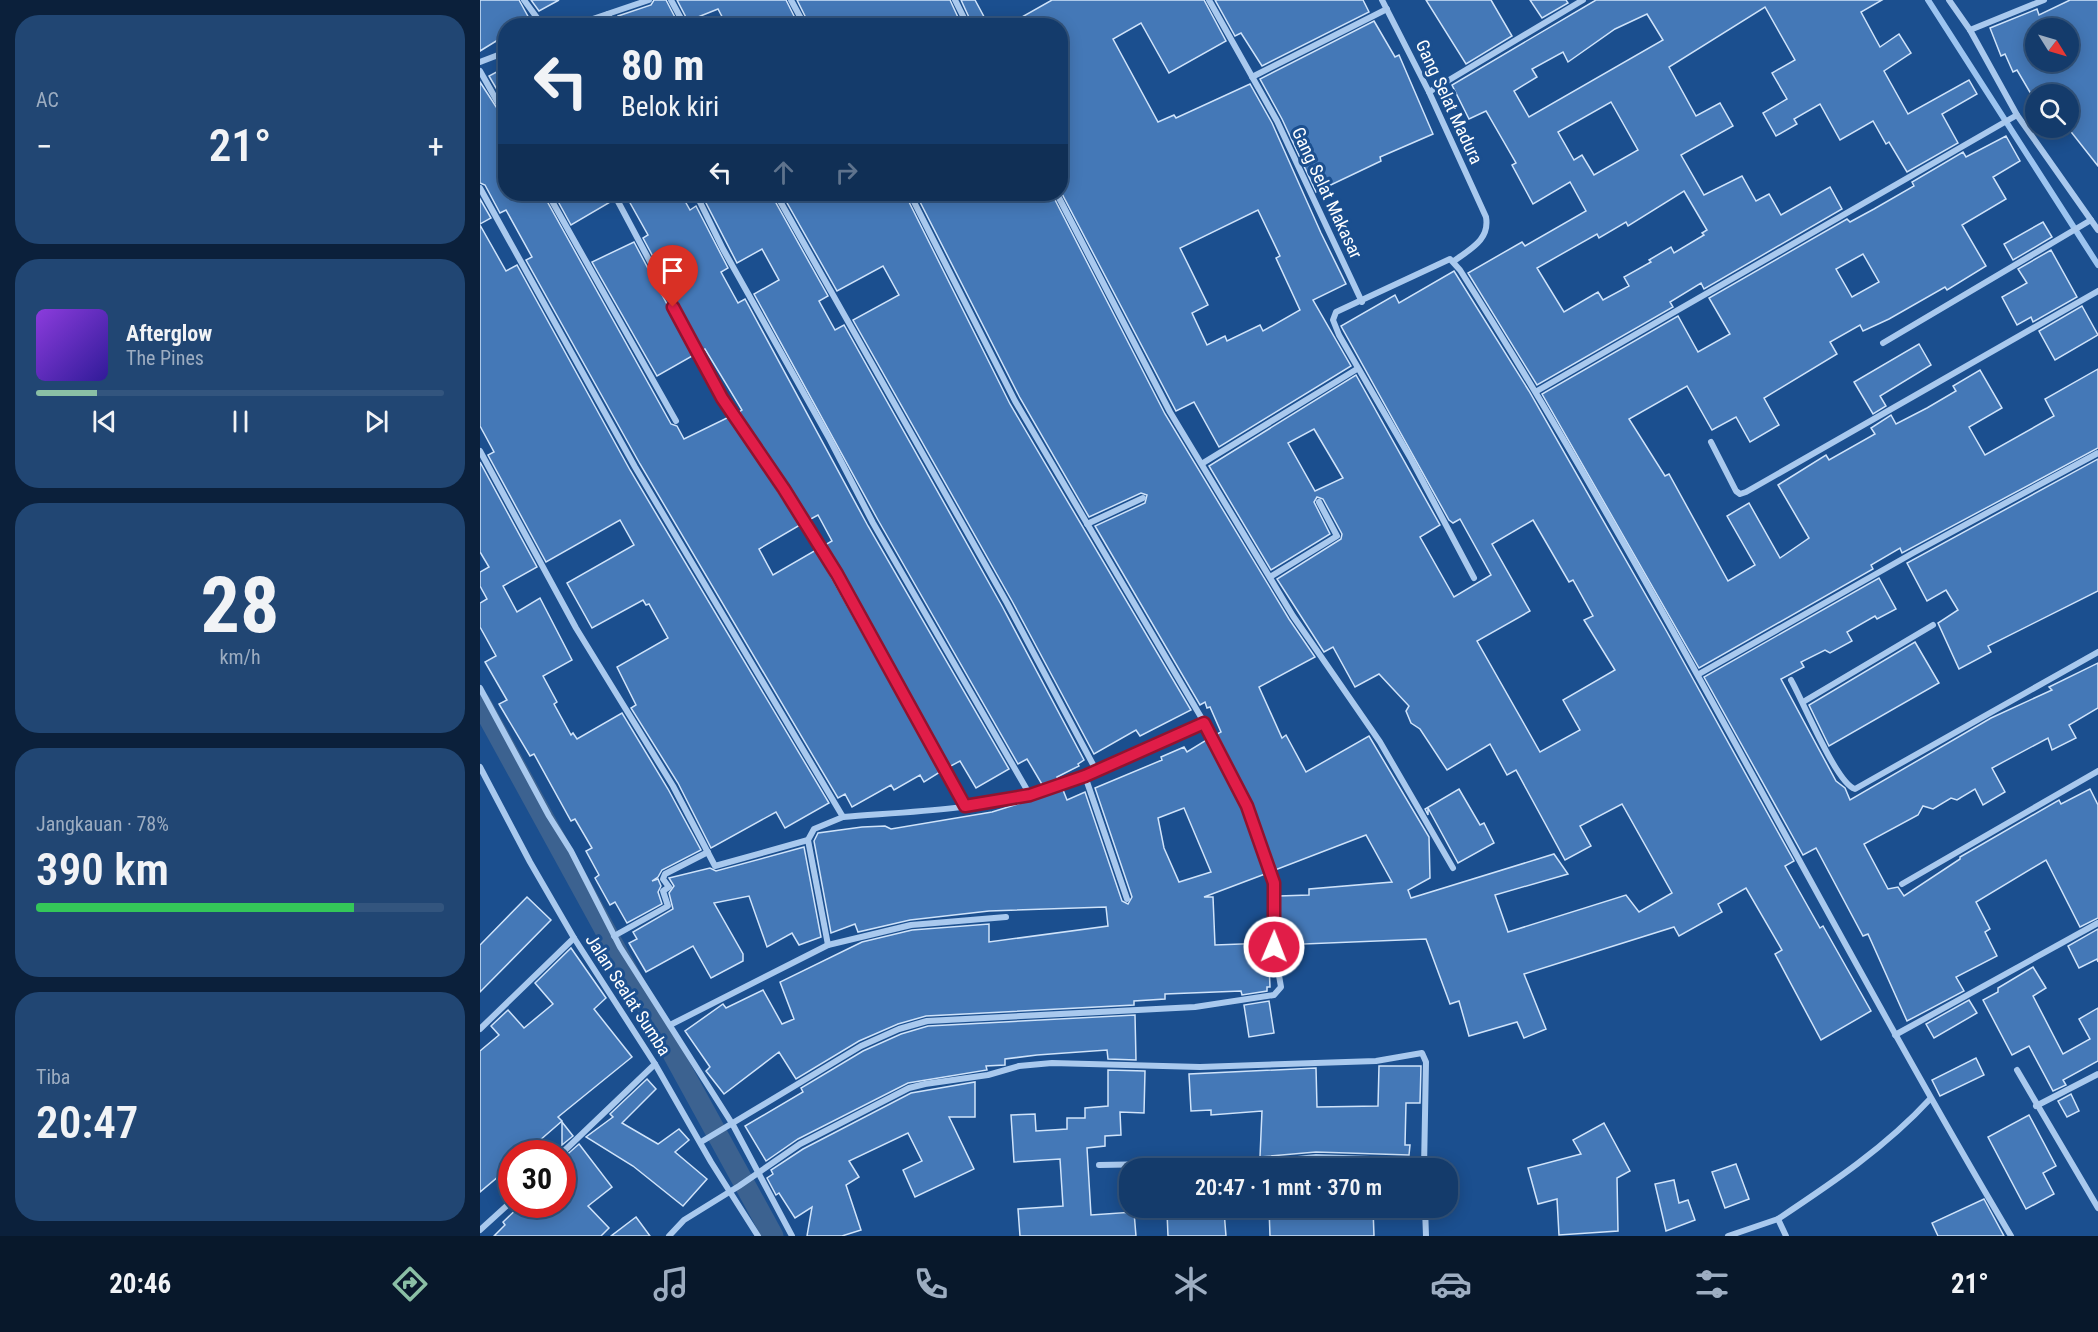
<!DOCTYPE html>
<html lang="id">
<meta charset="utf-8">
<style>
:root{--surface:#143b6b;--page:#214673;--text:#f1f3f6;--muted:#9dadc1;--line:#33557e;--accent:#8abfa5}
body{margin:0;font-family:"Roboto Condensed",sans-serif;background:var(--page);color:var(--text);height:100vh;display:flex;flex-direction:column;font-size:22px;white-space:nowrap}
*{box-sizing:border-box;margin:0}
p{font-size:20px;color:var(--muted)}
.icon{flex:none;width:33px;height:33px;fill:none;stroke:currentColor;stroke-width:2;stroke-linecap:round;stroke-linejoin:round}
.map{position:relative;flex:1;overflow:hidden}
.panel{display:flex;flex-direction:column;gap:15px;padding:15px;background:#0b203b;width:480px}
.panel>*{flex:none}
.top-card{position:absolute;left:18px;top:18px;width:570px;height:183px;border-radius:24px;box-shadow:0 3px 15px #0003,0 0 0 2px var(--line);background:#143b6b;color:var(--text);overflow:hidden}
.needle{width:39px;rotate:127deg}
.fabs{position:absolute;left:1545px;top:18px;display:grid;gap:12px}
.fabs a{display:grid;place-items:center;width:54px;height:54px;border-radius:50%;background:var(--surface);box-shadow:0 3px 15px #0003,0 0 0 2px var(--line);font-size:30px}
.speed{position:absolute;left:18px;top:1140px;display:flex;gap:12px;font-size:30px;font-weight:700;text-align:center}
.speed>*{display:grid;place-content:center;width:78px;height:78px;border-radius:50%;background:var(--surface);box-shadow:0 3px 15px #0003,0 0 0 2px var(--line);line-height:1}
.speed .limit{border:9px solid #d22;background:#fff;color:#111}
.pin{position:absolute;display:grid;place-items:center;width:51px;height:51px;color:#fff;margin:-62px -26px;border-radius:50% 50% 50% 0;rotate:-45deg;box-shadow:0 0 6px #0007}
.pin .icon{rotate:45deg}
.me{position:absolute;width:66px;margin:-33px;rotate:1deg;stroke-linejoin:round;filter:drop-shadow(0 0 4px #0008)}
.turn{display:flex;align-items:center;gap:21px;height:126px;padding:0 24px;font-size:27px}
.turn .icon{width:78px;height:78px;stroke-width:2.5}
.turn b{display:block;font-size:42px;line-height:51px}
.lanes{display:flex;align-items:center;height:57px;padding:0 24px;background:#0003;justify-content:center;gap:30px;direction:ltr}
.lanes .off{opacity:.35}
.big{font-size:45px;font-weight:600;line-height:1.1}
.panel .widget{flex:1;display:flex;flex-direction:column;justify-content:center;gap:9px;min-width:0;padding:0 21px;border-radius:24px;background:var(--page)}
.panel .dial{align-items:center;gap:0}
.dial b{font-size:78px;line-height:1}
.song{display:flex;align-items:center;gap:18px}
.cover{width:72px;height:72px;border-radius:9px;background:linear-gradient(135deg,hsl(270 70% 55%),hsl(250 70% 35%))}
.played{height:6px;border-radius:3px;background:linear-gradient(90deg,var(--accent) 15%,var(--line) 15%)}
.keys{display:flex;justify-content:space-around;direction:ltr}
.heat{display:flex;justify-content:space-between;align-items:center;font-size:33px;direction:ltr}
.charge{height:9px;border-radius:4px;background:linear-gradient(90deg,#34c759 78%,var(--line) 0)}
.trip{position:absolute;left:639px;top:1158px;width:339px;height:60px;border-radius:24px;background:var(--surface);box-shadow:0 3px 15px #0003,0 0 0 2px var(--line);font-weight:600;line-height:60px;text-align:center}
.tabs{display:flex;height:96px;justify-content:space-around;align-items:center;background:#08182b;color:var(--muted)}
.tabs .icon{width:42px;height:42px}
.tabs .active{color:var(--accent)}
.tabs b{font-size:27px;color:var(--text)}
main{display:flex;flex:1;min-height:0}
.map>svg:first-child{display:block}
</style>
<main>
<section class="panel">
<div class="widget"><p>AC</p>
<div class="heat"><a>−</a><b class="big">21°</b><a>+</a></div>
</div>
<div class="widget">
<div class="song"><i class="cover"></i><div><b>Afterglow</b><p>The Pines</p></div></div>
<div class="played"></div>
<div class="keys"><svg class="icon" aria-label="previous" viewBox="0 0 24 24"><path d="M18 5L8 12l10 7zM5 5v14"/></svg><svg class="icon" aria-label="pause" viewBox="0 0 24 24"><path d="M8 5v14M16 5v14"/></svg><svg class="icon" aria-label="next" viewBox="0 0 24 24"><path d="M6 5l10 7-10 7zM19 5v14"/></svg></div>
</div>
<div class="widget dial"><b>28</b><p>km/h</p></div>
<div class="widget"><p>Jangkauan · 78%</p><b class="big">390 km</b><div class="charge"></div></div>
<div class="widget"><p>Tiba</p><b class="big">20:47</b></div>
</section>
<div class="map">
<svg width="1618" height="1236" viewBox="0 0 1618 1236">
<rect width="100%" height="100%" fill="#1b4f8f"/>
<g fill="none" stroke-linecap="round" stroke-linejoin="round">
<polyline stroke="#9cc4f0" stroke-width="6" points="1448,0 1618,265"/>
<polyline stroke="#3c6290" stroke-width="21" points="0,702 293,1236"/>
</g>
<g fill="#4478b7" stroke="#cfe3fa" stroke-width="1.5" fill-rule="evenodd">
<polygon points="0,0 39,0 50,20 41,26 26,26 26,35 0,51"/>
<polygon points="51,0 79,0 59,11"/>
<polygon points="174,0 186,0 199,25 143,26 138,16 171,5"/>
<polygon points="197,0 306,0 319,26 279,26 275,19 264,26 247,26 238,9 208,21"/>
<polygon points="317,0 470,0 482,26 330,26"/>
<polygon points="481,0 495,0 509,26 493,26"/>
<path d="M572,0H724L746,41L689,73L661,23L633,39L678,122L694,115L696,118L770,84L792,123L841,233L866,284L833,300L871,366L739,447L714,402L696,411L580,190V26H526ZM778,210L800,256L796,258L820,310L783,331L780,325L747,341L745,336L727,345L712,313L728,305L700,248Z"/>
<polygon points="735,0 883,0 889,12 782,66 761,33 755,36"/>
<polygon points="946,0 1011,0 1032,36 986,64"/>
<polygon points="1050,0 1086,0 1088,3 1062,18"/>
<path d="M1116,0H1402L1381,12L1400,47L1419,34L1431,53L1404,71L1428,114L1489,80L1497,94L1462,114L1478,143L1427,172L1409,142L1406,144L1393,121L1360,140L1340,104L1314,119L1317,124L1296,136L1283,113L1307,99L1292,73L1315,60L1285,7L1189,67L1216,116L1240,103L1253,126L1201,155L1224,195L1262,176L1276,201L1289,194L1301,215L1350,187L1362,209L1224,289L1221,283L1190,302L1193,307L1057,385L988,273L1042,242L1045,246L1106,211L1090,182L1053,204L1032,165L1036,163L1006,111L989,119L972,85ZM1167,14L1183,40L1049,117L1034,91L1057,77L1052,69L1083,52L1088,62L1135,29ZM1131,102L1158,150L1114,175L1102,155L1094,160L1078,132ZM1204,191L1227,230L1222,233L1224,235L1194,253L1191,247L1169,260L1171,262L1144,277L1149,286L1123,300L1118,292L1084,312L1057,268L1117,234L1119,238L1146,222L1148,226Z"/>
<path d="M1590,0H1618V166L1588,128V94H1551L1537,70L1533,72L1525,54L1521,56L1510,28L1557,9L1559,15ZM1556,28H1588V62H1556Z"/>
<polygon points="894,21 915,57 919,55 953,134 900,157 901,161 836,192 802,119 780,79"/>
<polygon points="26,67 26,105 9,76"/>
<polygon points="0,82 26,122 26,194 63,194 191,424 197,426 204,439 249,417 320,525 279,549 293,575 336,550 460,772 444,782 440,775 414,790 411,785 372,807 365,794 358,798 160,464 46,260 52,257 26,210 20,213 5,185 0,183"/>
<path d="M1526,136L1540,161L1513,177L1526,199L1482,225L1506,266L1467,290L1465,287L1409,319L1383,331L1380,325L1350,342L1357,354L1284,398L1299,425L1270,442L1256,417L1232,430L1207,386L1149,419L1185,476L1189,474L1248,581L1275,565L1247,516L1269,503L1300,558L1329,538L1298,485L1346,455L1349,460L1395,434L1391,428L1411,415L1416,424L1447,408L1476,391L1473,386L1500,370L1522,408L1489,427L1505,455L1574,416L1565,399L1618,369V448L1422,553L1420,548L1391,565L1393,569L1219,668L1062,394L1198,316L1218,352L1250,334L1229,298L1367,219L1370,222L1394,209L1434,186L1432,182L1483,152L1486,157ZM1383,254L1399,282L1372,297L1356,269Z"/>
<polygon points="74,194 129,194 132,201 91,225"/>
<polygon points="140,194 201,194 210,210 216,206 248,268 241,272 258,303 265,299 388,526 529,769 496,788 480,761 469,767 345,545 352,541 338,515 329,520 259,412 262,410 225,349 223,350 163,238 168,235 145,194 141,196"/>
<polygon points="239,194 291,194 348,296 339,301 355,330 364,325 522,606 604,760 598,764 599,766 577,777 578,781 563,786 547,759 538,764 398,520 274,294 299,280 282,249 257,263 225,201"/>
<polygon points="302,194 425,194 530,404 711,710 660,736 656,730 614,754 532,601 373,320 419,295 403,266 357,291"/>
<path d="M436,194H572L685,414L809,619L835,657L779,687L802,738L806,735L826,772L889,736L949,837L950,878L928,890L931,898L1074,854L1088,874L1015,895L1028,932L1146,895L1159,912L1192,893L1142,804L1100,826L1111,846L1085,860L1036,770L1027,775L1010,744L967,770L940,729L931,723L926,711L929,706L899,674L875,687L853,647L844,652L797,579L861,539L862,534L843,499L837,497L834,502L850,534L791,570L729,466L876,375L960,525L940,537L974,597L1011,575L980,519L973,523L969,520L861,326L915,295L919,303L974,271L1049,391L1187,632L1314,861L1305,866L1340,928L1343,926L1391,1011L1341,1040L1295,954L1302,950L1266,888L1238,904L1242,912L1199,936L1194,927L1044,974L1066,1029L1044,1038L1037,1022L989,1036L979,1001L970,1004L946,939L799,945V896L829,895V889L912,882L886,835L795,870L772,804L737,734L741,732L730,707L727,708L725,702L720,705L615,526L665,503L667,495L661,493L609,517L540,398ZM834,429L863,478L835,491L808,443ZM1053,520L1089,582L1093,580L1113,616L1104,620L1135,670L1083,700L1100,730L1060,752L997,641L1050,611L1012,544Z"/>
<polygon points="0,199 11,218 0,224"/>
<polygon points="1563,222 1572,237 1533,260 1524,244"/>
<polygon points="0,225 26,271 37,265 150,470 349,803 305,828 296,812 231,848 198,783 151,708 156,705 137,667 188,638 169,604 166,605 163,600 112,628 87,583 154,545 140,520 66,562 8,455 14,452 0,426"/>
<polygon points="154,242 214,355 177,376 112,262"/>
<polygon points="1571,250 1597,297 1553,322 1551,317 1537,325 1522,297 1547,283 1538,269"/>
<polygon points="1602,306 1618,335 1575,360 1559,331"/>
<polygon points="1439,344 1451,365 1400,396 1406,406 1393,414 1374,382"/>
<polygon points="1618,459 1618,591 1508,646 1511,652 1479,669 1458,623 1478,610 1466,590 1447,601 1427,563"/>
<polygon points="0,462 57,567 23,586 37,612 60,598 92,660 63,676 77,702 74,704 91,735 93,733 97,739 142,713 188,789 221,850 182,870 178,877 172,881 178,879 181,886 178,892 182,904 147,923 135,902 130,905 115,878 119,875 106,851 112,848 95,819 91,821 54,754 50,756 19,704 27,700 5,662 16,656 0,627 0,603 7,599 0,586 0,572 9,567 0,552"/>
<polygon points="1399,578 1416,609 1397,619 1395,616 1367,632 1372,641 1350,653 1345,650 1321,662 1324,667 1301,679 1356,781 1365,788 1370,800 1511,718 1572,690 1569,687 1618,663 1618,708 1589,725 1596,738 1572,750 1568,738 1512,768 1525,792 1503,805 1495,789 1477,800 1471,798 1453,809 1443,806 1438,815 1384,844 1408,889 1418,887 1424,896 1480,859 1480,857 1579,800 1581,804 1610,789 1618,805 1618,918 1600,927 1566,860 1496,902 1510,929 1505,932 1517,956 1476,977 1484,991 1427,1021 1388,934 1383,936 1336,848 1323,855 1224,677"/>
<polygon points="1435,642 1459,683 1349,746 1329,705"/>
<path d="M728,739L762,808L785,874L724,897H733L735,945L788,943L790,987H787V991L762,995L761,991L685,994V999L654,1001V1005L446,1016L418,1024L379,1041L316,1079L299,1052L244,1094L226,1071L230,1067L205,1031L243,1004L246,1008L283,990L302,1024L314,1019L300,982L382,942L432,930L509,924V942L628,926L626,907L509,911L430,920L378,932L375,924L351,933L334,841L338,833L382,827L405,826L411,829L512,812L583,790L587,800L605,792L642,901L648,904L652,897L615,788L682,760L681,757L704,747L707,752ZM704,808L731,872L699,882L684,848L678,818Z"/>
<polygon points="979,789 1000,825 1004,823 1014,843 978,863 948,808 948,815 945,809"/>
<polygon points="324,847 341,937 319,945 312,933 287,947 269,896 234,903 263,954 263,961 231,978 213,946 166,972 149,943 157,939 153,932 193,909 189,893 194,886 189,878 230,868 236,871"/>
<polygon points="47,897 71,920 0,992 0,945"/>
<polygon points="1618,929 1618,962 1617,959 1599,968 1588,946"/>
<polygon points="91,948 126,998 114,1009 152,1057 78,1117 82,1121 44,1154 32,1154 32,1165 0,1192 0,1051 19,1035 11,1026 28,1010 44,1028 73,1004 55,983"/>
<polygon points="1553,967 1566,988 1553,996 1583,1054 1610,1039 1599,1019 1618,1008 1618,1061 1583,1080 1586,1085 1573,1091 1549,1046 1532,1055 1503,1000 1518,992 1518,988"/>
<polygon points="1489,1000 1497,1013 1454,1038 1446,1024"/>
<polygon points="789,1001 794,1033 769,1037 764,1005"/>
<polygon points="655,1015 656,1060 628,1059 627,1050 557,1055 525,1059 525,1065 506,1066 507,1070 428,1083 318,1139 286,1161 265,1126 323,1092 321,1088 383,1051 421,1034 448,1026"/>
<polygon points="1496,1058 1504,1075 1460,1096 1452,1080"/>
<polygon points="899,1066 941,1066 940,1103 926,1103 925,1145 930,1145 929,1155 836,1152 780,1157 782,1111 731,1115 731,1110 711,1111 709,1074 836,1068 837,1107 898,1106"/>
<polygon points="628,1070 665,1071 664,1113 640,1112 641,1135 625,1136 625,1146 607,1148 611,1215 654,1212 656,1236 540,1236 538,1209 583,1206 580,1159 534,1162 531,1115 555,1114 556,1131 587,1129 587,1118 605,1118 605,1108 628,1106"/>
<polygon points="167,1079 176,1089 142,1123 178,1144 199,1129 209,1140 195,1152 227,1179 203,1206 153,1166 106,1137 133,1117 130,1114"/>
<polygon points="495,1082 495,1117 469,1117 494,1169 435,1197 423,1170 442,1161 428,1133 369,1161 379,1177 366,1185 381,1230 362,1236 327,1236 332,1207 315,1218 299,1193 296,1195 287,1178 293,1174 291,1170 323,1149 431,1093"/>
<polygon points="1591,1094 1599,1111 1587,1117 1578,1101"/>
<polygon points="1549,1115 1576,1166 1563,1173 1574,1194 1546,1209 1508,1137"/>
<polygon points="82,1122 93,1136 82,1145"/>
<polygon points="1124,1123 1150,1171 1137,1178 1138,1231 1079,1235 1077,1199 1058,1204 1048,1168 1101,1154 1093,1140"/>
<polygon points="99,1144 132,1187 108,1206 129,1228 121,1236 14,1236 25,1225 23,1222 42,1204 82,1204 82,1159"/>
<polygon points="836,1162 929,1166 928,1168 780,1168"/>
<polygon points="1256,1164 1269,1199 1245,1208 1232,1172"/>
<polygon points="1194,1180 1199,1203 1208,1200 1215,1220 1186,1231 1175,1184"/>
<polygon points="1504,1199 1524,1236 1458,1236 1452,1223"/>
<polygon points="789,1208 893,1208 894,1236 790,1236"/>
<polygon points="717,1210 717,1213 744,1211 746,1236 688,1236 687,1212"/>
<polygon points="156,1217 170,1236 131,1236"/>
</g>
<g fill="none" stroke-linecap="round" stroke-linejoin="round">
<g stroke="#a9c9ee" stroke-width="6">
<polyline points="44,0 63,26"/>
<polyline points="191,0 205,26"/>
<polyline points="311,0 325,26"/>
<polyline points="475,0 488,26"/>
<polyline points="729,0 797,121 882,302"/>
<path d="M902,0L949,92L1006,217C1010,240 990,249 974,261"/>
<polyline points="1469,0 1490,30 1537,115 1618,230"/>
<polyline points="128,14 133,26"/>
<polyline points="92,26 169,0"/>
<polyline points="1490,30 1564,0"/>
<polyline points="0,62 26,52"/>
<polyline points="0,71 26,117"/>
<polyline points="772,77 907,9"/>
<polyline points="949,92 1103,0"/>
<path d="M0,188L155,467L363,817C425,812 489,810 550,795C611,779 667,749 724,723"/>
<polyline points="68,194 196,421"/>
<polyline points="134,194 242,397 304,489 357,574 485,806"/>
<polyline points="216,194 243,249 350,440 393,523 550,795"/>
<polyline points="296,194 527,603 617,772"/>
<polyline points="577,194 690,412 813,616 900,742 973,868"/>
<polyline points="1403,343 1611,220"/>
<polyline points="1057,391 1537,115"/>
<polyline points="1231,442 1256,491 1260,494 1266,492 1618,291"/>
<polyline points="0,451 96,628 193,786 235,866 328,840"/>
<polyline points="723,463 877,369"/>
<polyline points="607,524 663,498"/>
<polyline points="790,577 857,536 839,502"/>
<path d="M994,578L931,459L859,335L853,320L856,312L970,259L980,270C1179,583 1342,917 1531,1236"/>
<polyline points="1219,674 1433,553 1618,453"/>
<path d="M1311,680C1323,701 1356,783 1375,789L1618,652"/>
<polyline points="0,688 69,816 91,851 140,947 253,1125 312,1236"/>
<polyline points="1323,702 1453,625"/>
<polyline points="0,767 50,862 94,938 175,1064 231,1162 278,1236"/>
<polyline points="605,776 647,899"/>
<polyline points="1422,884 1618,771"/>
<polyline points="134,936 188,906 183,891 189,887 183,879 185,874 228,852"/>
<polyline points="348,945 328,840 334,829 363,817"/>
<polyline points="190,1025 348,945 431,925 526,917"/>
<polyline points="0,1029 94,938"/>
<polyline points="1415,1035 1618,923"/>
<polyline points="1537,1070 1618,1208"/>
<polyline points="1556,1106 1618,1074"/>
<polyline points="221,1142 381,1046 419,1029 447,1021 715,1007 794,995 801,987 794,947 794,883 767,806 738,746 535,401 430,194"/>
<polyline points="81,1154 175,1064"/>
<polyline points="619,1165 789,1162 836,1157 944,1161"/>
<polyline points="945,1208 946,1236"/>
<path d="M1298,1219C1352,1183 1406,1147 1450,1099"/>
<polyline points="0,1230 32,1201"/>
<polyline points="189,1236 204,1220 259,1186 320,1144 429,1088 445,1084 508,1075 539,1066 572,1063 720,1067 896,1061 942,1053 946,1062 944,1168"/>
<polyline points="1248,1236 1298,1219 1306,1236"/>
</g>
</g>
<g fill="none" stroke-linecap="round" stroke-linejoin="round">
<g stroke="#92132f" stroke-width="15">
<polyline id="route" points="193,307 242,398 304,489 357,574 485,806 550,795 605,776 724,723 767,806 794,883 794,947"/>
</g>
<use href="#route" stroke="#e11d48" stroke-width="10"/>
</g>
<g text-anchor="middle" stroke-width="6" stroke-linejoin="round" paint-order="stroke">
<g font-size="18" fill="#fff" stroke="#1b4f8f">
<text transform="translate(969 102) rotate(65)" y="6">Gang Selat Madura</text>
<text transform="translate(847 193) rotate(65)" y="6">Gang Selat Makasar</text>
<text transform="translate(148 995) rotate(57)" y="6">Jalan Sealat Sumba</text>
</g>
</g>
</svg>
<div class="fabs">
<a><svg class="needle" viewBox="-14 -14 28 28"><path d="M0-13l5 13h-10z" fill="#e53935"/><path d="M0 13l5-13h-10z" fill="#9dadc1"/></svg></a>
<a><svg class="icon" aria-label="search" viewBox="0 0 24 24"><circle cx="10" cy="10" r="6"/><path d="M15 15l6 6"/></svg></a>
</div>
<div class="speed"><div class="limit">30</div></div>
<div class="pin" style="left:193px;top:307px;background:#d93025"><svg class="icon" aria-label="arrive" viewBox="0 0 24 24"><path d="M6 21V4h12l-3 4 3 4H6"/></svg></div>
<svg class="me" style="left:794px;top:947px" viewBox="-20 -20 40 40"><circle r="17" fill="#e11d48" stroke="#fff" stroke-width="3"/><path d="M0-11L8 9 0 5-8 9z" fill="#fff"/></svg>
<div class="trip">20:47 · 1 mnt · 370 m</div>
<div class="top-card">
<div class="turn"><svg class="icon" aria-label="left" viewBox="0 0 24 24"><path d="M17 20v-9H6M10 6l-5 5 5 5"/></svg><div><b>80 m</b>Belok kiri</div></div>
<div class="lanes"><svg class="icon" aria-label="left" viewBox="0 0 24 24"><path d="M17 20v-9H6M10 6l-5 5 5 5"/></svg><svg class="icon off" aria-label="ahead" viewBox="0 0 24 24"><path d="M12 20V5M6 11l6-6 6 6"/></svg><svg class="icon off" aria-label="right" viewBox="0 0 24 24"><path d="M7 20v-9h11M14 6l5 5-5 5"/></svg></div>
</div>
</div>
</main>
<nav class="tabs">
<b>20:46</b>
<svg class="icon active" aria-label="directions" viewBox="0 0 24 24"><path d="M12 3l9 9-9 9-9-9zM9 14v-3h6M13 9l2 2-2 2"/></svg>
<svg class="icon" aria-label="music" viewBox="0 0 24 24"><path d="M9 18V5l10-2v13"/><circle cx="6" cy="18" r="3"/><circle cx="16" cy="16" r="3"/></svg>
<svg class="icon" aria-label="phone" viewBox="0 0 24 24"><path d="M5 4h4l2 5-3 2q2 4 5 5l2-3 5 2v4C11 20 4 13 5 4z"/></svg>
<svg class="icon" aria-label="climate" viewBox="0 0 24 24"><path d="M12 3v18M4 7l16 10M4 17L20 7"/></svg>
<svg class="icon" aria-label="car" viewBox="0 0 24 24"><path d="M5 17H2v-5l4-1 3-4h7l3 4 3 1v5h-3M9 17h6M6 11h13"/><circle cx="7" cy="17" r="2"/><circle cx="17" cy="17" r="2"/></svg>
<svg class="icon" aria-label="filters" viewBox="0 0 24 24"><path d="M4 7h16M4 17h16"/><circle cx="9" cy="7" r="2"/><circle cx="15" cy="17" r="2"/></svg>
<b>21°</b>
</nav>
